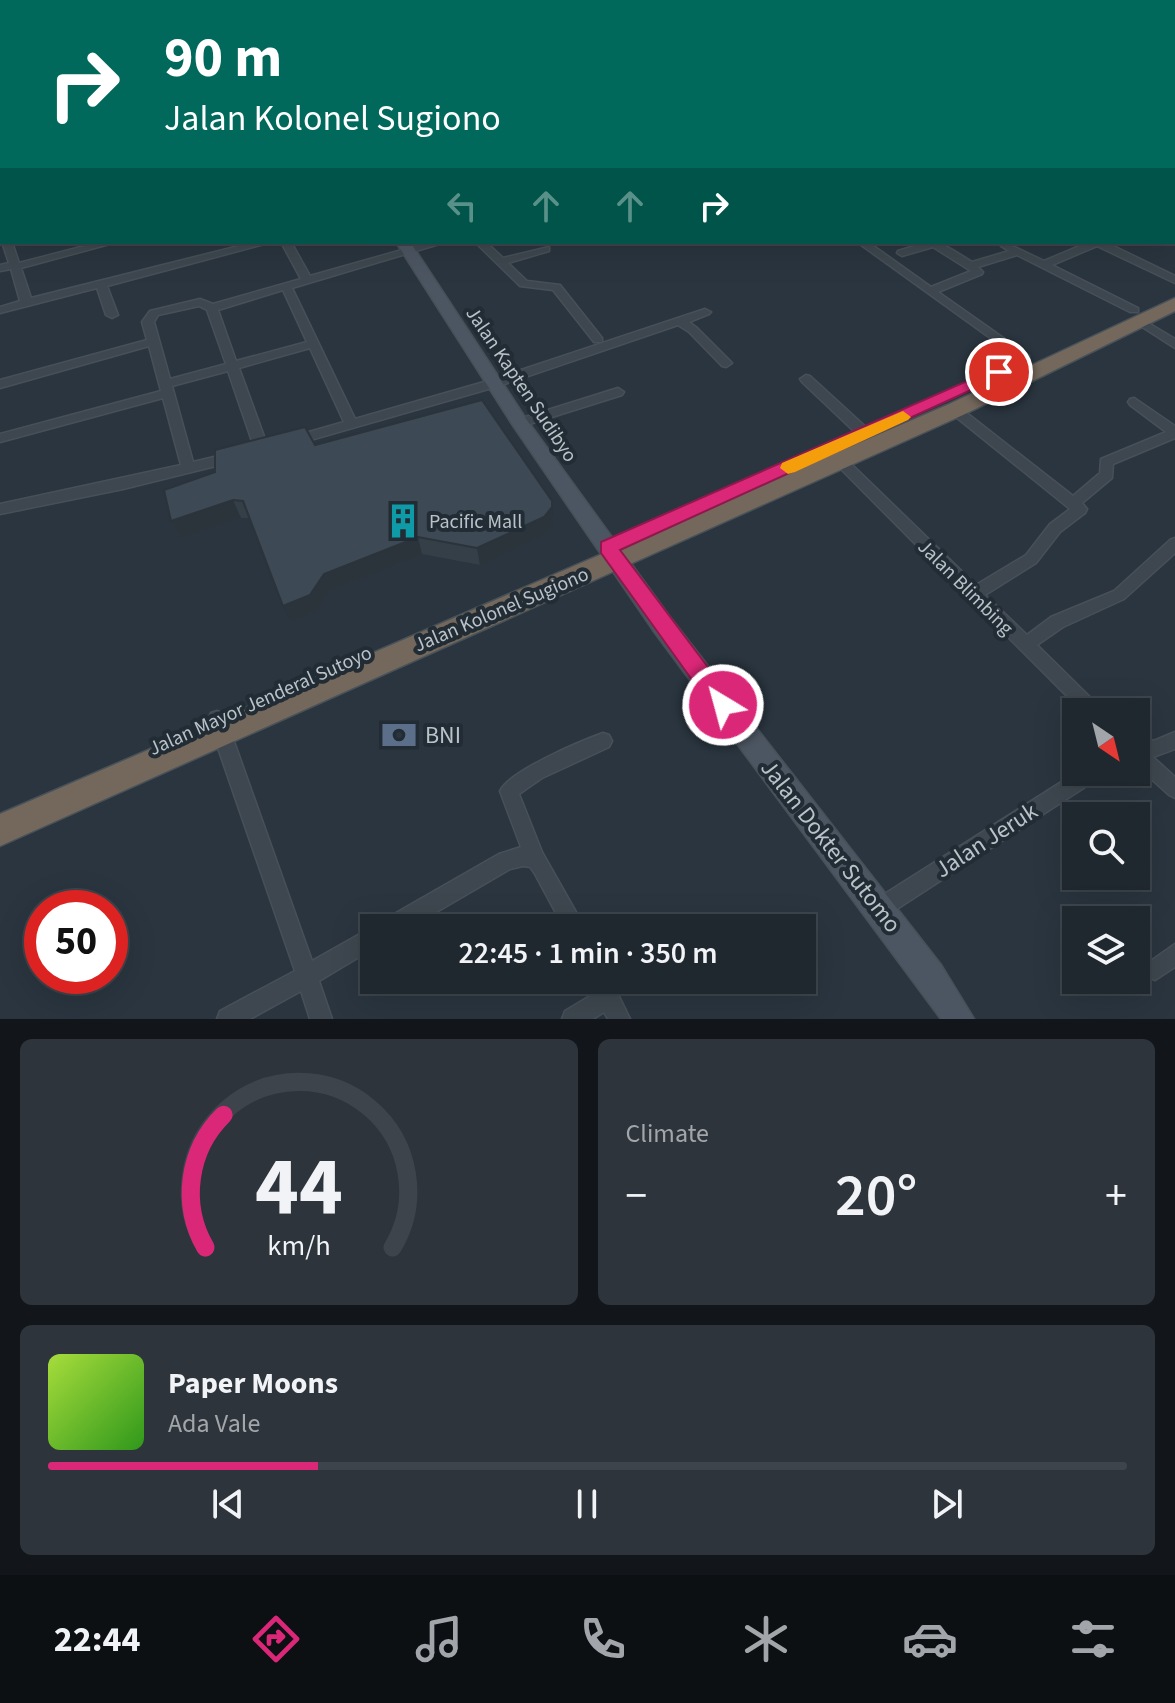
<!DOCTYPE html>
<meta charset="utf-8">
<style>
:root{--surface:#20282f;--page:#2d343b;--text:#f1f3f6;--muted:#a2a6aa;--line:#3d444b;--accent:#db2777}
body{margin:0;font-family:"Source Sans 3",sans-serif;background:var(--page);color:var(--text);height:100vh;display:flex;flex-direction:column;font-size:30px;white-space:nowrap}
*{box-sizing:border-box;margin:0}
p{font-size:26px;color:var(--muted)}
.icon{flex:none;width:44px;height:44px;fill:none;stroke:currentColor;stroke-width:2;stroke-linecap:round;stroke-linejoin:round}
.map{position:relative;height:1019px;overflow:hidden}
.sheet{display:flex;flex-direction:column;gap:20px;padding:20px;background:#12161a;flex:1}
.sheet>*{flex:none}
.hud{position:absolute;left:0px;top:0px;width:1176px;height:244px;box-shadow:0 8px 32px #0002,0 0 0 2px var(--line);background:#00695c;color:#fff;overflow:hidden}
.needle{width:52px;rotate:145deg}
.controls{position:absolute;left:1062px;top:698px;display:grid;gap:16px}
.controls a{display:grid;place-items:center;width:88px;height:88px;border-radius:0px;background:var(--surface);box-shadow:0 8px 32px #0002,0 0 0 2px var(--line);font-size:40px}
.speed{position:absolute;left:24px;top:890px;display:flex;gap:16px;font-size:40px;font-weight:700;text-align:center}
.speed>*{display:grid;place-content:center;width:104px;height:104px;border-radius:50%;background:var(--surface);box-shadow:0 8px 32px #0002,0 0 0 2px var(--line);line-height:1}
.speed .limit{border:12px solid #d22;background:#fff;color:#111}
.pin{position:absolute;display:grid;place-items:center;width:68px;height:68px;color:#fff;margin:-34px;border:4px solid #fff;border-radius:50%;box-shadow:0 2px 8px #0007}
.me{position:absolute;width:88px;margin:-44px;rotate:323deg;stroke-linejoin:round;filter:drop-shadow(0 0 6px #0008)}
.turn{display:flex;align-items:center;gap:28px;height:168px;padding:0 32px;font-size:36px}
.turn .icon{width:104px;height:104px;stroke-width:2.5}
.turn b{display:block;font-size:56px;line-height:68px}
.lanes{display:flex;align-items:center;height:76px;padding:0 32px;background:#0003;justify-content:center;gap:40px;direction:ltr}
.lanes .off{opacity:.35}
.big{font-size:60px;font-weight:600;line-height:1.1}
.sheet .card{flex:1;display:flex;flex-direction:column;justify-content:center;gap:12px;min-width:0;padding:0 28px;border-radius:12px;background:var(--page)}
.sheet .dial{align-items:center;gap:0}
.dial svg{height:208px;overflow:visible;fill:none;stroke:var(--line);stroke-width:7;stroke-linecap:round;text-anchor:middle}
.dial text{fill:var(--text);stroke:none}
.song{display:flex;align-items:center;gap:24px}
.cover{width:96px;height:96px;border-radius:12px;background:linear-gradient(135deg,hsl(80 70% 55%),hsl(110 70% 35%))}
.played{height:8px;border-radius:4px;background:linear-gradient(90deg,var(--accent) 25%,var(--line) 25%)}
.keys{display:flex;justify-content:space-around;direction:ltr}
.heat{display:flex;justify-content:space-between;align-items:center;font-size:44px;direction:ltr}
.sheet .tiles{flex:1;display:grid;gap:20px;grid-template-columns:1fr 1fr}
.card:last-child{grid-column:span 2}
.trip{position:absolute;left:360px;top:914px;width:456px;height:80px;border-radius:0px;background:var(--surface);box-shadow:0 8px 32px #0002,0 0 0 2px var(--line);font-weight:600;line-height:80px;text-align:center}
.menu{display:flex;height:128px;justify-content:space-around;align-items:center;background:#0d1013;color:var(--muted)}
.menu .icon{width:56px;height:56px}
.menu .current{color:var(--accent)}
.menu b{font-size:36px;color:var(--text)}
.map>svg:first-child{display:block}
</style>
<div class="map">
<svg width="1175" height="1019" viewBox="0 0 1175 1019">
<rect width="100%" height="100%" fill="#2a353f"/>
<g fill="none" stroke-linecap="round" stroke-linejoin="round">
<g stroke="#475058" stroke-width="3">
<g id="street">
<rect x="23" y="0" width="6" height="2"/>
<polygon points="63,0 69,0 70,2 64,2"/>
<polygon points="469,0 476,0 477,2 470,2"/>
<polygon points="509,0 516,0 518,2 511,2"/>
<polygon points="542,0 549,0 550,2 543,2"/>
<polygon points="593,0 600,0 602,2 595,2"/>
<polygon points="628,0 635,0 636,2 629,2"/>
<polygon points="655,0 662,0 664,2 657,2"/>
<polygon points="684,0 692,0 694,2 686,2"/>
<polygon points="806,0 812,0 813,2 807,2"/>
<polygon points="1035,0 1093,0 1090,2 1038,2"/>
<polygon points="2,4 2,8 0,9 0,5"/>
<polygon points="0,33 2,33 1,55 0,55"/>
<rect x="1174" y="62" width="1" height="5"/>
<rect x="1174" y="129" width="1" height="4"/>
<rect x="0" y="130" width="2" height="6"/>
<polygon points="1174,145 1175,146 1175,152 1174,151"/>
<polygon points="2,170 2,176 0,177 0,171"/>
<rect x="0" y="202" width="2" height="6"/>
<polygon points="2,242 12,242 19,263 100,242 117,242 21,268 31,298 255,242 272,242 107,286 118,315 112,318 106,315 97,288 0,313 0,307 20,301 11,269 0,271 0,265 9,263"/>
<path d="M281,242H291L310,276L430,242H446L292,288L355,419L491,380L705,309L711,312L709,314L689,322L697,328L732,363L726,367L722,366L689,332L678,325L499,386L293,445L288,444L287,441L288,438L344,422L310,348L239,368L269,450L267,453L262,455L255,450L228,371L172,386L193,462L231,453L238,458L236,461L123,489L0,514V504L181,465L163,398L0,442V434L161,391L149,346L0,388V380L147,340L142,322L150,311L200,299L213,304L301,279ZM283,290L307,342L236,361L218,310ZM199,306L207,310L226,364L170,379L154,322L158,315Z"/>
<polygon points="475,242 486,242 503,258 549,247 549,251 508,263 527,281 560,285 602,338 602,342 594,342 553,290 520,286"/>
<path d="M857,242H868L931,287L971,271L933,247L902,256L897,253L898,251C940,238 936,240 972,262L1009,251L1001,246L1006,243L1044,261L1089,242H1105L1175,276V283L1097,246L1052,265L1138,308V312H1130L1017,255L978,267L983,272L982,274L938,292L1029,356V362L1025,363Z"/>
<polygon points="1140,318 1175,339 1175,348 1136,323 1136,319"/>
<polygon points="806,375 810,376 869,430 870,433 869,436 859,436 802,382 800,379"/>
<polygon points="618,388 624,392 622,395 520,427 514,423 516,420"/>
<polygon points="1134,398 1175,426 1175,438 1113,464 1112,478 1082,503 1087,509 1085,513 1060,532 1036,563 985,595 1027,635 1051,617 1114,591 1170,540 1175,538 1175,553 1124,599 1063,627 1037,645 1100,707 1103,712 1083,712 972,601 967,599 965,594 833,461 840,456 845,458 976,585 1026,555 1050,524 1070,509 951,413 949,410 951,407 959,407 1073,496 1100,473 1101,459 1166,432 1130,405 1128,402 1130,399"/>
<polygon points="217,711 223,713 226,719 312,961 367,930 374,927 377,928 374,928 374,948 319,981 332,1019 310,1019 301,991 250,1019 217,1019 220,1011 295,971 208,719 211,713"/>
<polygon points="1175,732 1175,749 1153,757 1175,777 1175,798 1169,795 1136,765 1136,744 1156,740"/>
<path d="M603,733L609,735L612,741L609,747L542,778L519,794L542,852L585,928H564L535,874L530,867L523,866L510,869L409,928H379L382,921L499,854L521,847L500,791C509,771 581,741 603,733Z"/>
<polygon points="1077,772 1102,772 1099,778 886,916 879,919 872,916 869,909 872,902"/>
<polygon points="1175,944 1175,967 1155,980 1148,977 1145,970 1148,963"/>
<polygon points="589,980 611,980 630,1019 608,1019 604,1012 593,1019 562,1019 565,1011 595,993"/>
</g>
</g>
<g stroke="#475058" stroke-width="3">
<g id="secondary">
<polygon points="240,0 250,0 252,2 242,2"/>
<rect x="1174" y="56" width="1" height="7"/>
<polygon points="396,242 410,242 526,419 669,616 941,965 974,1019 941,1019 653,630 514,427"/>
</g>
</g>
<g stroke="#485259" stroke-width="3">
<polygon id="highway" points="1175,298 1175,311 963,415 0,846 0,814 947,405"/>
</g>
<use href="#street" fill="#3e474f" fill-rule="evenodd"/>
<use href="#secondary" fill="#4c5662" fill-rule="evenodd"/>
<use href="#highway" fill="#74685c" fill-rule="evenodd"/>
</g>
<polygon fill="#343f48" points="315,445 553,518 553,524 545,534 480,565 422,554 330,591 317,611 291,622 250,518 241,518 181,538 171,521"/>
<g fill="#2b333b">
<polygon points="233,500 241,518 181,538 171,521"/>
<polygon points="552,501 553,524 545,534 480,565 477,548"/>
<polygon points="418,537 422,554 330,591 317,611 291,622 283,606 324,574"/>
</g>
<polygon fill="#3d4954" stroke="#2b333b" stroke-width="2" points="482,400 552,501 552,507 544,517 477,548 418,537 324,574 310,595 283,606 243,501 233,500 171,521 164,490 215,472 215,450 305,427 315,445"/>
<polygon fill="#db2777" stroke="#8e194d" stroke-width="2" points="999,367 1004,368 1004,375 620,550 731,698 734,705 731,712 723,715 715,712 601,553 601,542"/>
<polygon fill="#f59e0b" points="903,411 911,417 908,420 795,472 788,474 780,468 782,463"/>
<defs>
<g id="building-bare" transform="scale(2.76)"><path d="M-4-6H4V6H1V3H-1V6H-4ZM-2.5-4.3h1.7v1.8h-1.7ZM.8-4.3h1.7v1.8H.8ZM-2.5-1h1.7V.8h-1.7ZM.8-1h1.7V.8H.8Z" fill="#0f9aa8" stroke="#222c34" stroke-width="2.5" paint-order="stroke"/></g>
<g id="bank-bare" transform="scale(2.76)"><path d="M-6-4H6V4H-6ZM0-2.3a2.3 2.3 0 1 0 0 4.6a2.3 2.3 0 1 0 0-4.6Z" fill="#5c6f8a" stroke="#222c34" stroke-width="2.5" paint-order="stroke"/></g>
</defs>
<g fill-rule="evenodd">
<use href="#building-bare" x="403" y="521"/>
<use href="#bank-bare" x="399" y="735"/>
</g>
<g text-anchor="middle" stroke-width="8" stroke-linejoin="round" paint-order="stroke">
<g font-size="20" fill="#bac2c9" stroke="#222c34">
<text transform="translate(522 384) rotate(56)" y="7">Jalan Kapten Sudibyo</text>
<text transform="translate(966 587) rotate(45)" y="7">Jalan Blimbing</text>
<text transform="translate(501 609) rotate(-23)" y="7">Jalan Kolonel Sugiono</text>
<text transform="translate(260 700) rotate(-24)" y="7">Jalan Mayor Jenderal Sutoyo</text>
</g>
<g font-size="20" fill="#bac2c9" stroke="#222c34" text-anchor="start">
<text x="429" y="528">Pacific Mall</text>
</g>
<g font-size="24" fill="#bac2c9" stroke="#222c34" text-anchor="start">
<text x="425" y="743">BNI</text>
</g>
<g font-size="24" fill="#bac2c9" stroke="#222c34">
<text transform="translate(986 840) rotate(-33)" y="8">Jalan Jeruk</text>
<text transform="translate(831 846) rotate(52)" y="8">Jalan Dokter Sutomo</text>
</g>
</g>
</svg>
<div class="controls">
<a><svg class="needle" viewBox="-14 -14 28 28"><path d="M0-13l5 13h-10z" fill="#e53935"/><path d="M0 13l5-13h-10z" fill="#a2a6aa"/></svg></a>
<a><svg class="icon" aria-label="search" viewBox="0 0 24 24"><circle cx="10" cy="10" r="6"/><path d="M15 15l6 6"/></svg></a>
<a><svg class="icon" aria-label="layers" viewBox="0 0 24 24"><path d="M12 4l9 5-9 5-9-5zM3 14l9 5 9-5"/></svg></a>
</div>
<div class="speed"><div class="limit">50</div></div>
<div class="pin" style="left:999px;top:372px;background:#d93025"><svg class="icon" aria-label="arrive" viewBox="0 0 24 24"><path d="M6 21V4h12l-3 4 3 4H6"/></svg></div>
<svg class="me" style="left:723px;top:705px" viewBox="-20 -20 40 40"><circle r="17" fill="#db2777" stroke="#fff" stroke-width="3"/><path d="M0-11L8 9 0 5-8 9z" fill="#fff"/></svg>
<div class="trip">22:45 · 1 min · 350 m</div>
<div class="hud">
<div class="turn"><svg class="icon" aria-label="right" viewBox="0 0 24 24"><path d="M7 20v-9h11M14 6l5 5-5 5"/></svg><div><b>90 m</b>Jalan Kolonel Sugiono</div></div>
<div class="lanes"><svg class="icon off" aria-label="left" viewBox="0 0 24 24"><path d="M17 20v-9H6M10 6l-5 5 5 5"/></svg><svg class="icon off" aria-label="ahead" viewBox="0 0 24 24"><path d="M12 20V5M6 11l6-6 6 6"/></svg><svg class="icon off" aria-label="ahead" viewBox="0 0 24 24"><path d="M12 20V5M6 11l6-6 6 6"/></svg><svg class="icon" aria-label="right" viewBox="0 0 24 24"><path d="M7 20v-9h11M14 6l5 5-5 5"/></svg></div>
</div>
</div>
<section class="sheet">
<div class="tiles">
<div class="card dial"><svg viewBox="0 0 100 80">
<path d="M14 69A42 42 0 1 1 86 69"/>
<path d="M14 69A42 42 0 0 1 21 18" stroke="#db2777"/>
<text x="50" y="56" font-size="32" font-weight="700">44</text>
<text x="50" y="72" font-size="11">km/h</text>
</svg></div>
<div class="card"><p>Climate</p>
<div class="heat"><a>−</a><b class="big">20°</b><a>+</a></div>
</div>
<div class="card">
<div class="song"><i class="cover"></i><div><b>Paper Moons</b><p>Ada Vale</p></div></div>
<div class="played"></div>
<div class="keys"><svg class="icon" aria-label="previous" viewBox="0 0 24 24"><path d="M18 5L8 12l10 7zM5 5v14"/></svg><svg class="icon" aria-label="pause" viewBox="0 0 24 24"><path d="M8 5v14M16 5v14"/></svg><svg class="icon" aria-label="next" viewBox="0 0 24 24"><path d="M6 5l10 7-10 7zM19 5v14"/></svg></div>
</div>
</div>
</section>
<nav class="menu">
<b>22:44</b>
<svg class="icon current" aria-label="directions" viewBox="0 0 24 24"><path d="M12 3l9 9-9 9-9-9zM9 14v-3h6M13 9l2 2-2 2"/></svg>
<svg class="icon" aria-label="music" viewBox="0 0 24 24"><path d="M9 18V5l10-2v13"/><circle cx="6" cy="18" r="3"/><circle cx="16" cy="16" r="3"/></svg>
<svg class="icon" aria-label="phone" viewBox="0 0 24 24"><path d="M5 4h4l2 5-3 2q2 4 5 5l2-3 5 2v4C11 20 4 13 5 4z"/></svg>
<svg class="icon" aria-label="climate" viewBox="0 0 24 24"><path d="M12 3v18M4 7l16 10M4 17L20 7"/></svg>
<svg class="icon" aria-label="car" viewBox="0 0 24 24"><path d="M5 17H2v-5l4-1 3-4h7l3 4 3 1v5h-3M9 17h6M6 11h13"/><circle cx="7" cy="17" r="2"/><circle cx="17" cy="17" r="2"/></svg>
<svg class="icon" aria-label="filters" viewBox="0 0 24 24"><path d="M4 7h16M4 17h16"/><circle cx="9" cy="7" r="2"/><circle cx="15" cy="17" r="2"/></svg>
</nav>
